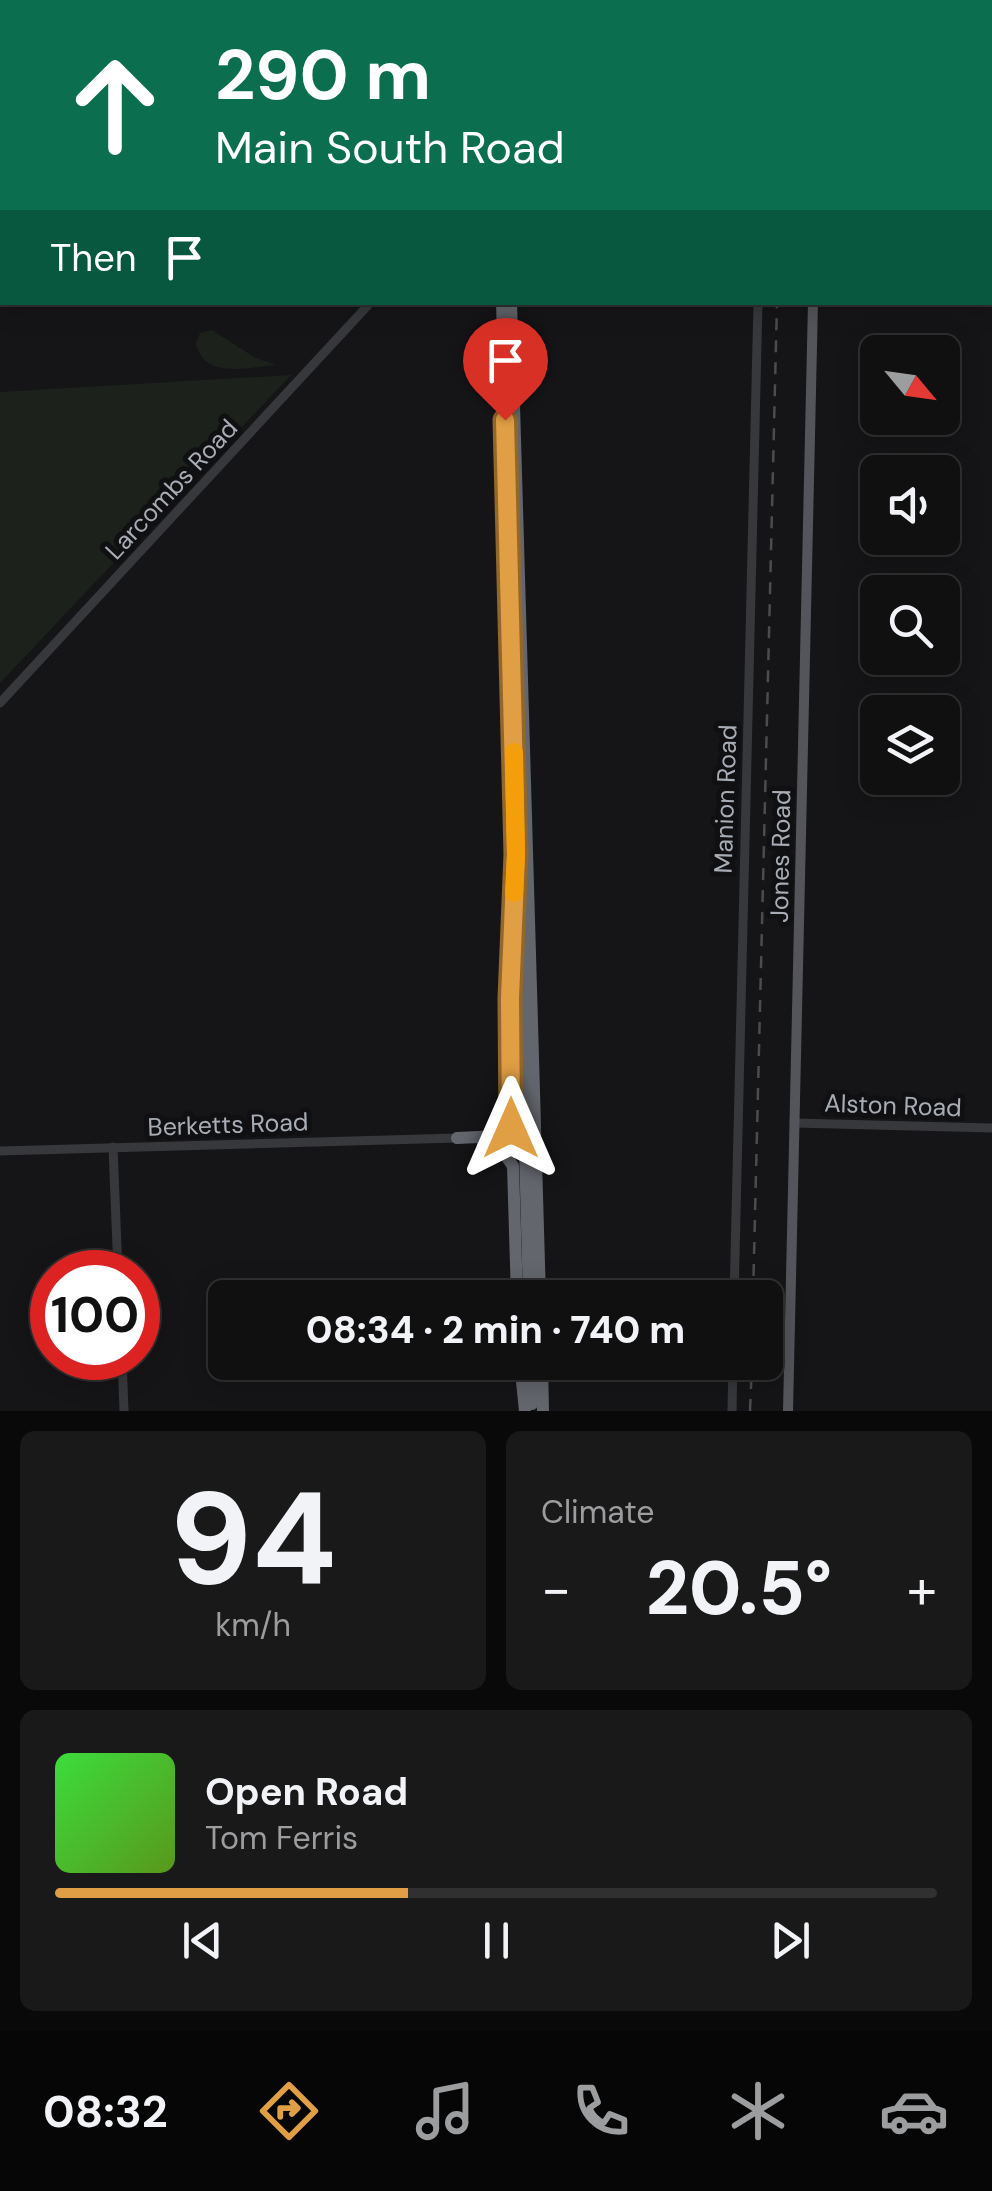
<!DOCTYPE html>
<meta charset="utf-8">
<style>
:root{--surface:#101011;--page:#19191a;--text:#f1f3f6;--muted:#9c9d9f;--line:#303031;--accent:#e09f44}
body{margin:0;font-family:"DM Sans",sans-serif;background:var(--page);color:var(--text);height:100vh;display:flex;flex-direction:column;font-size:38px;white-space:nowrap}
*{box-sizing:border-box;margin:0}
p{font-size:32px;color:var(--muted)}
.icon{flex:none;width:55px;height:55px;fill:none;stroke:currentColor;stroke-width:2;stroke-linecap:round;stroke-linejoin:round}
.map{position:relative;height:1411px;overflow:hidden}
.drawer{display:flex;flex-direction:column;gap:20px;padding:20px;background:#090909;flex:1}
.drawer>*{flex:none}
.banner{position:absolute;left:0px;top:0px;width:992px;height:305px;box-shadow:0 5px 25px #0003,0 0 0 2px var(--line);background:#0b6e4f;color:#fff;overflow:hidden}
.needle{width:65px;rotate:119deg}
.controls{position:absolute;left:860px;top:335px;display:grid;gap:20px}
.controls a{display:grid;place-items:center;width:100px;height:100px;border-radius:15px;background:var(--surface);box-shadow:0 5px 25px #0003,0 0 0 2px var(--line);font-size:50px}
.speed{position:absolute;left:30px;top:1250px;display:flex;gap:20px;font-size:50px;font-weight:700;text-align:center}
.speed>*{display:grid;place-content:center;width:130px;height:130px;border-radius:50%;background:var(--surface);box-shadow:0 5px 25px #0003,0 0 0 2px var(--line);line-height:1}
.speed .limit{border:15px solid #d22;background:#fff;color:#111}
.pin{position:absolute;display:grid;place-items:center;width:85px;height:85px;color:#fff;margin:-102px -42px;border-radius:50% 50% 50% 0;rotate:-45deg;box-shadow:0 0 10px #0007}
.pin .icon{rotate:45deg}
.me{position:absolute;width:110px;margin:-55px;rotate:0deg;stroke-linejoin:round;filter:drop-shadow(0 0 8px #0008)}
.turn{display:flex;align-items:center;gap:35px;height:210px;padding:0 50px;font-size:45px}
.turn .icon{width:130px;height:130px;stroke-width:2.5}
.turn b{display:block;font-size:70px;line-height:85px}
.then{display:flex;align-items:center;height:95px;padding:0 50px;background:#0003;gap:20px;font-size:38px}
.big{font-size:75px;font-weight:800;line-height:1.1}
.drawer .tile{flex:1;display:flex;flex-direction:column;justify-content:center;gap:15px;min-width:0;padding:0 35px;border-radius:15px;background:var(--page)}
.drawer .dial{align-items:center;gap:0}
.dial b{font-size:130px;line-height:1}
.song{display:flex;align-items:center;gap:30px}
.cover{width:120px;height:120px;border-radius:15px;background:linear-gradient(135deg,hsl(120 70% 55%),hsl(90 70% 35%))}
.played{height:10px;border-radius:5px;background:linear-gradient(90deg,var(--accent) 40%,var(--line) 40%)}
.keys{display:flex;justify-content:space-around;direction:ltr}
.heat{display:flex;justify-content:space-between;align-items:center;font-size:55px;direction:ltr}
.drawer .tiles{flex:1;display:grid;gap:20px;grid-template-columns:1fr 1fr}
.tile:last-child{grid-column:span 2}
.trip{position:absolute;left:208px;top:1280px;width:575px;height:100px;border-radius:15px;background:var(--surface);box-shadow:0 5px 25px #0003,0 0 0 2px var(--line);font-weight:800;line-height:100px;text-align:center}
.menu{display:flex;height:160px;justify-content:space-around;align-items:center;background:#060607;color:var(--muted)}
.menu .icon{width:70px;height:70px}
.menu .active{color:var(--accent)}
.menu b{font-size:45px;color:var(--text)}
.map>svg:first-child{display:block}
</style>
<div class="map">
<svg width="992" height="1411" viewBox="0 0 992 1411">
<rect width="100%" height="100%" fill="#151517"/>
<g fill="#1c211c">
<path d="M212,330L254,357L276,365C248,367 205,380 196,344L200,333Z"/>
<polygon points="291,375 0,683 0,392"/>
</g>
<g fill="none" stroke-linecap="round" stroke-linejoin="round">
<g stroke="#36383b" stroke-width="9">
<polyline points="192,0 194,2"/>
<polyline points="0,2 115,0"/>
<polyline points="763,2 763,0"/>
<polyline points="0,703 371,302"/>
<polyline points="794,1123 992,1128"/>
<polyline points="113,1147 118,1272"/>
<polyline points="0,1151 457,1138"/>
<polyline points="734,1298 758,302"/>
<polyline points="122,1358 124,1411"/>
<polyline points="732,1411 733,1362"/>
</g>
<g stroke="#53555a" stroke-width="10">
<polyline points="820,2 821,0"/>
<polyline points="788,1411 813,302"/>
</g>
<g stroke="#63666c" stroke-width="12">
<polyline points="504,0 504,2"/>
<polyline points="502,302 529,1298"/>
<polyline points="511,302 540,1298"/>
<polyline points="457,1138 500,1136 511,1128 511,953"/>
<polyline points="483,1143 501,1149 513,1166 517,1298"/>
<polyline points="520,1362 525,1411"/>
<polyline points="531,1362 532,1404"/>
<polyline points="542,1362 543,1411"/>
</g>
<g stroke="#4a4c50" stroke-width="2.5" stroke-dasharray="12 10" stroke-linecap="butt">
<polyline points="784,2 784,0"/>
<polyline points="753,1298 777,302"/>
<polyline points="750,1411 752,1362"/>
</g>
</g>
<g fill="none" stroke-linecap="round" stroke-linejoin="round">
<g stroke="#92672c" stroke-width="25">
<polyline id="route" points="505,420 516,854 510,998 511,1128"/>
</g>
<use href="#route" stroke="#e09f44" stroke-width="18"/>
<polyline stroke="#f59e0b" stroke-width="18" points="514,752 516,854 514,893"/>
</g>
<g text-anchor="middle" stroke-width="10" stroke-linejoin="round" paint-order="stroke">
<g font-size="25" fill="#a8adb5" stroke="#101012">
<text transform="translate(171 489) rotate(-47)" y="9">Larcombs Road</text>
<text transform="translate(725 799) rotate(-88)" y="9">Manion Road</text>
<text transform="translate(780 856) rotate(-89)" y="9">Jones Road</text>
<text transform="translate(893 1105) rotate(2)" y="9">Alston Road</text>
<text transform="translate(228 1124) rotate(-2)" y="9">Berketts Road</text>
</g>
</g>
</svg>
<div class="controls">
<a><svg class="needle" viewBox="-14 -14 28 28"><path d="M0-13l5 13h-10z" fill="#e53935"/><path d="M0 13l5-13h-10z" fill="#9c9d9f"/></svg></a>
<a><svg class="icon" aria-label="sound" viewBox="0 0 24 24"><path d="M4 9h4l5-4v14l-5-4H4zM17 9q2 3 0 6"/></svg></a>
<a><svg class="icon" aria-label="search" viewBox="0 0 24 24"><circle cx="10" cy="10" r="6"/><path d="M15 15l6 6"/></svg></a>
<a><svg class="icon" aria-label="layers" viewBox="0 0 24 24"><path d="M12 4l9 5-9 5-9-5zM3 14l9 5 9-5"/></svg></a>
</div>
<div class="speed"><div class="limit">100</div></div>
<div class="pin" style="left:505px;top:420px;background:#d93025"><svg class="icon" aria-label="arrive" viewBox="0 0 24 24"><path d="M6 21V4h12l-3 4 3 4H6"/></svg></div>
<svg class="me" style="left:511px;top:1128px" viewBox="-20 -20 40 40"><path d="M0-17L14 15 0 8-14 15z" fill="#e09f44" stroke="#fff" stroke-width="4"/></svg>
<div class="trip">08:34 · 2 min · 740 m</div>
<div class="banner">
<div class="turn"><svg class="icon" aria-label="ahead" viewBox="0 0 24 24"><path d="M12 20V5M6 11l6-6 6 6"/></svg><div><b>290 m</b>Main South Road</div></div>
<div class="then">Then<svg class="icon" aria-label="arrive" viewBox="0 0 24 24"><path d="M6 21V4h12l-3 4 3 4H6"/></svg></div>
</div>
</div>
<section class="drawer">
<div class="tiles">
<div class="tile dial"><b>94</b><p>km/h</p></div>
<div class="tile"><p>Climate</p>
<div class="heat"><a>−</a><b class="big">20.5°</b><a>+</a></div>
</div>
<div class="tile">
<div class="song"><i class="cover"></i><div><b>Open Road</b><p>Tom Ferris</p></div></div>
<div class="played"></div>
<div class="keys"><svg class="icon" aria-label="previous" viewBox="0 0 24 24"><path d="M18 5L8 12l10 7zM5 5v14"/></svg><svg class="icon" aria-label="pause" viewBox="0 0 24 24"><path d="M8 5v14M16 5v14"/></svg><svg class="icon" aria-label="next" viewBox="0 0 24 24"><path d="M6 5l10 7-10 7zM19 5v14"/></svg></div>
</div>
</div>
</section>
<nav class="menu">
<b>08:32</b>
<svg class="icon active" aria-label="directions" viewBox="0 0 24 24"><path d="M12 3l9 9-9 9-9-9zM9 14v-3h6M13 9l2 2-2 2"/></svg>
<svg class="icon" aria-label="music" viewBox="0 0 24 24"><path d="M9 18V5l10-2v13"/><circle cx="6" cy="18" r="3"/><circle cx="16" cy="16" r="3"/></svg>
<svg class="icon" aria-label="phone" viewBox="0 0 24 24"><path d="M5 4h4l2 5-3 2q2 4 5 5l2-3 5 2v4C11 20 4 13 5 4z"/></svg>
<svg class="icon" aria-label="climate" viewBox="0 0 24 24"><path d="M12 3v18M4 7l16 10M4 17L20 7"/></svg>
<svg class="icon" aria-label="car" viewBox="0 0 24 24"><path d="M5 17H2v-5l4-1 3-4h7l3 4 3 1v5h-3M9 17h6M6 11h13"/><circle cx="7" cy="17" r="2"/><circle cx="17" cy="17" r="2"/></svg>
</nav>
